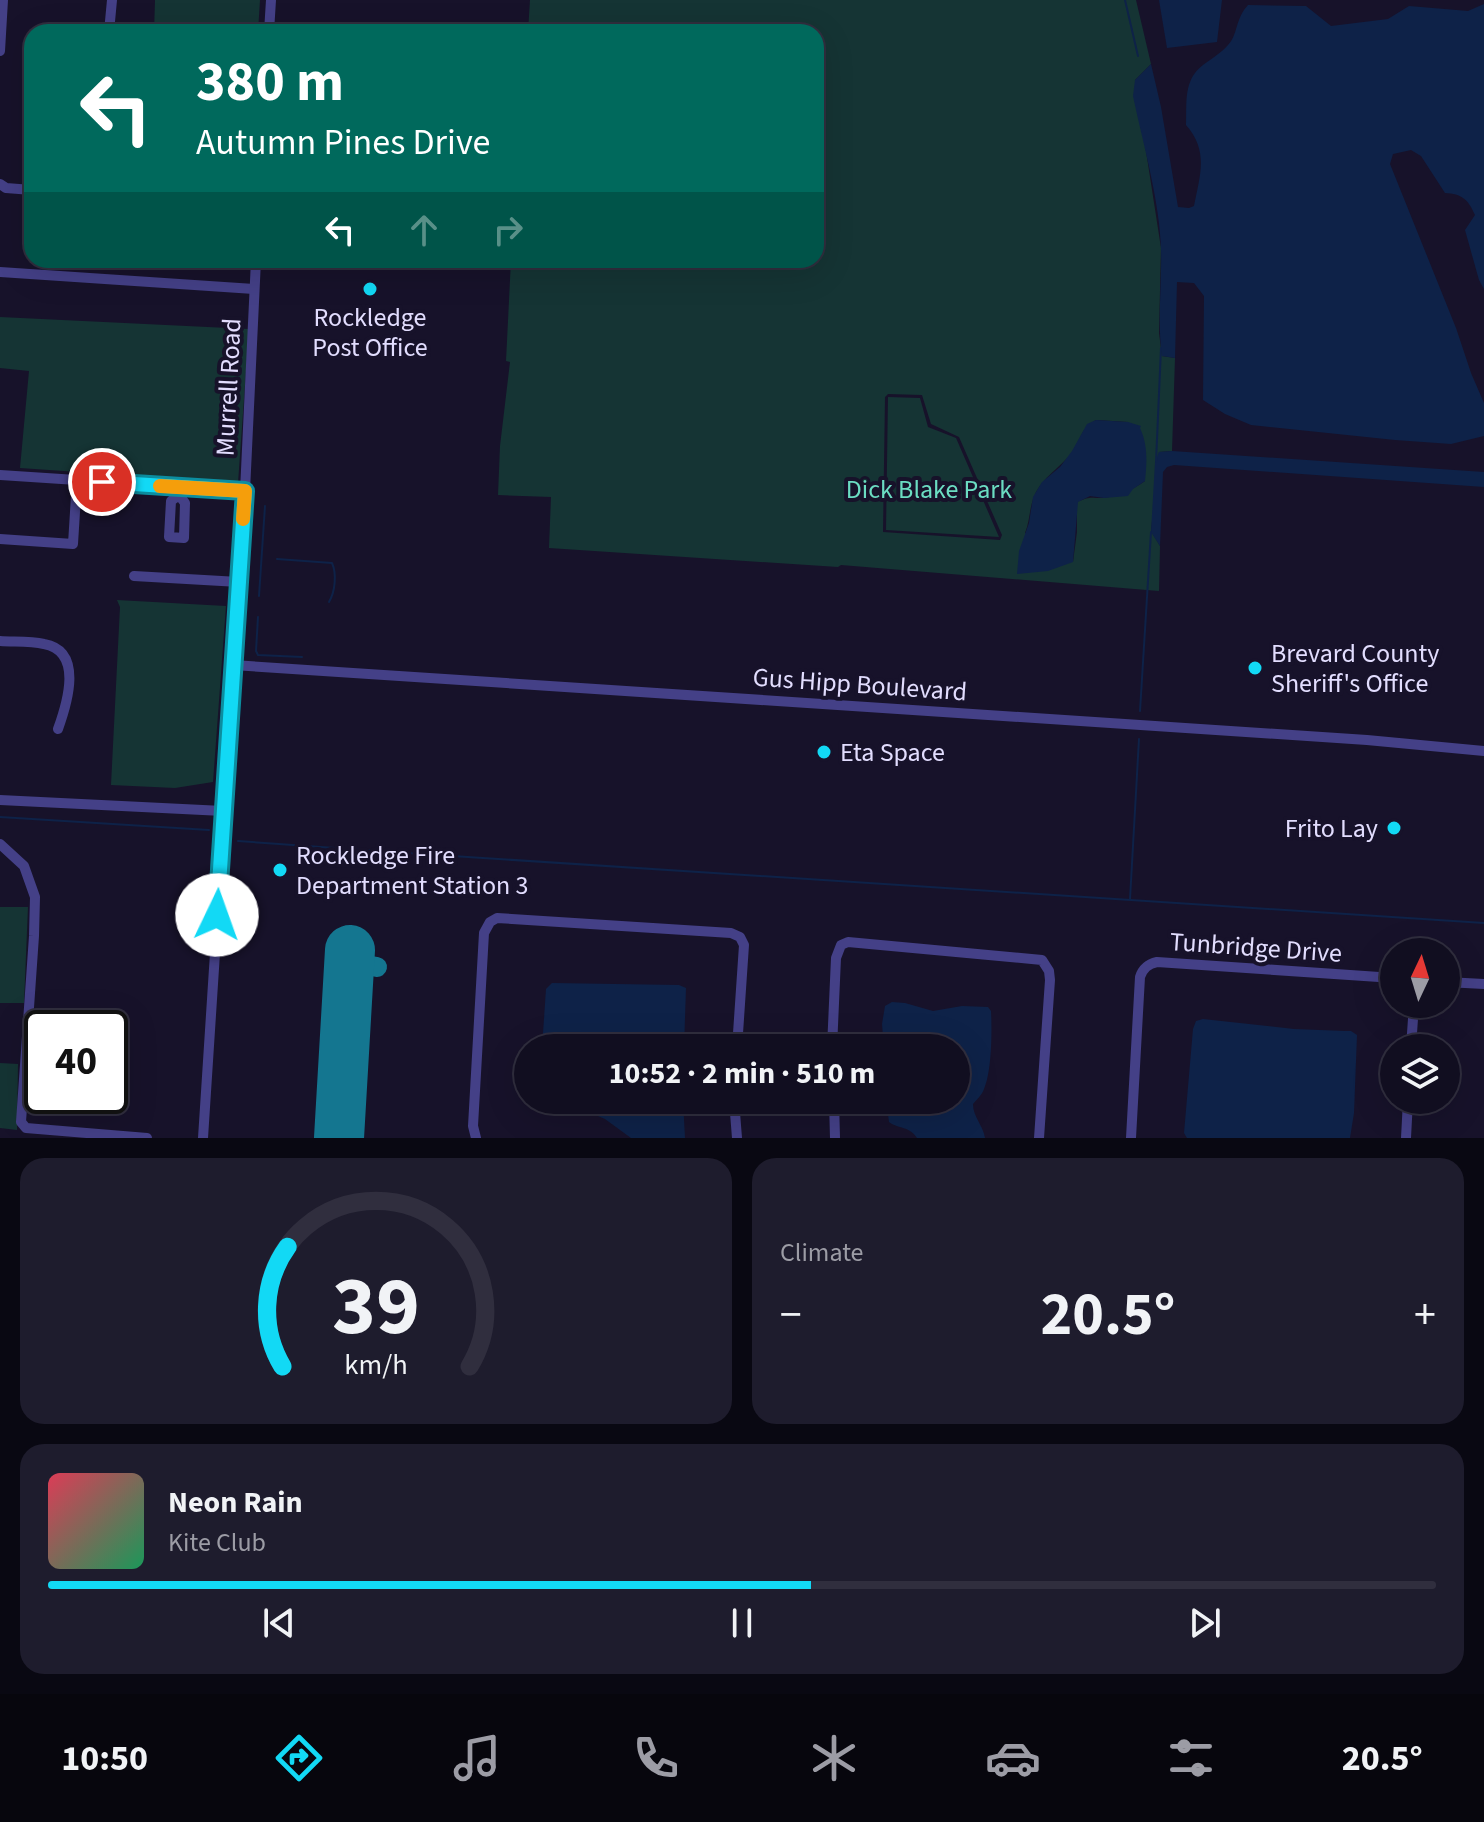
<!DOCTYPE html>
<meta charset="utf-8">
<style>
:root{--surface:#110e20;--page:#1e1c2d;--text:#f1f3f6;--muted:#9c9ca5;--line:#302e3e;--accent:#12d9f5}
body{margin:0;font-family:"Source Sans 3",sans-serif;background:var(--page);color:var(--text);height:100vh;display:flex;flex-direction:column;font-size:30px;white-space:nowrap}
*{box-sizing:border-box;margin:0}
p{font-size:26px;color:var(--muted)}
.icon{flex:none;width:44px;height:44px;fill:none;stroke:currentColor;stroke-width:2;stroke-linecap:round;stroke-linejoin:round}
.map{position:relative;height:1138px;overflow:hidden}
.panel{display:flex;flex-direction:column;gap:20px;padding:20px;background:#090812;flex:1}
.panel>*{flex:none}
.guide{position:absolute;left:24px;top:24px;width:800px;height:244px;border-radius:24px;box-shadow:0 8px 32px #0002,0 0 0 2px var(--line);background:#00695c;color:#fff;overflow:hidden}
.needle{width:52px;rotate:4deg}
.controls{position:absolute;left:1380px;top:938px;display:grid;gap:16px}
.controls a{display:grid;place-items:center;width:80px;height:80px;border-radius:50%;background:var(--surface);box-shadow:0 8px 32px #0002,0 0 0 2px var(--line);font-size:40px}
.speed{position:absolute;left:24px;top:1010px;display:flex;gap:16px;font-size:40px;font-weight:700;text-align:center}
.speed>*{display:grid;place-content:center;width:104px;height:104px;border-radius:50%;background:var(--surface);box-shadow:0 8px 32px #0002,0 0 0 2px var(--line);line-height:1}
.speed .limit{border:4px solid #111;border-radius:12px;background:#fff;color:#111}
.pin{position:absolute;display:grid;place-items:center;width:68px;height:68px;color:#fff;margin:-34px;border:4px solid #fff;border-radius:50%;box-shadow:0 2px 8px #0007}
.me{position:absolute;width:88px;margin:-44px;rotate:3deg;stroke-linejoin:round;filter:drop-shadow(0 0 6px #0008)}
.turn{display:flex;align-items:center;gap:28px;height:168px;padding:0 40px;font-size:36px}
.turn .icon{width:104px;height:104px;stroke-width:2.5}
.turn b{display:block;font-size:56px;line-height:68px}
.lanes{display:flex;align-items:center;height:76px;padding:0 40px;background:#0003;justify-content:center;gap:40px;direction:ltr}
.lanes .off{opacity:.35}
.big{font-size:60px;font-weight:700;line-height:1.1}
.panel .widget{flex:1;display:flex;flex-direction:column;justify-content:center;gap:12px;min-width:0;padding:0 28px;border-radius:24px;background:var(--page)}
.panel .dial{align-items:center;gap:0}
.dial svg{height:208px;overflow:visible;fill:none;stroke:var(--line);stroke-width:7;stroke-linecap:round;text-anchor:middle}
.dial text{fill:var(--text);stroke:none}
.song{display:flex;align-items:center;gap:24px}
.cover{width:96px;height:96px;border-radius:12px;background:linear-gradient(135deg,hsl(350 70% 55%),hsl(150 70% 35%))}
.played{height:8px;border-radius:4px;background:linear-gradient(90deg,var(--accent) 55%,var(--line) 55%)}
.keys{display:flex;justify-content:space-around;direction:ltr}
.heat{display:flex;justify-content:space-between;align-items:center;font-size:44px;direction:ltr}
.panel .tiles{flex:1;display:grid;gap:20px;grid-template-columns:1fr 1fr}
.widget:last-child{grid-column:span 2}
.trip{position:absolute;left:514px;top:1034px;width:456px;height:80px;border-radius:40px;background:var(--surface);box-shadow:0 8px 32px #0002,0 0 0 2px var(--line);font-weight:700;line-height:80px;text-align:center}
.tab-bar{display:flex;height:128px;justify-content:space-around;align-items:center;background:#07060d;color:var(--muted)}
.tab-bar .icon{width:56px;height:56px}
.tab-bar .on{color:var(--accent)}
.tab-bar b{font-size:36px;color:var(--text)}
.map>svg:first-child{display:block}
</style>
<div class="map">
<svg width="1484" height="1138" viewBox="0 0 1484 1138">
<rect width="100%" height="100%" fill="#17122a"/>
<g fill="#153434" fill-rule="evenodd">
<polygon points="155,0 260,0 258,32 154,32"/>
<path d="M530,0H1136L1151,64L1135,80L1161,248L1159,333L1162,356L1175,358L1172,451L1159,452L1151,531L1160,546L1159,591L841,565L838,567L549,548L551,497L498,495L500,446L510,362L506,361L511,260H816V32H528ZM888,394L922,395L931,424L959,437L1002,535L1000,540L883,532L885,397ZM1096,420L1128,422L1145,481C1134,489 1117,497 1103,498C1089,498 1091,496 1077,502V532L1073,562L1025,533C1030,521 1029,509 1034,497C1041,477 1063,467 1074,449C1081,437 1083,426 1096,420Z"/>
<polygon points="0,317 249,329 238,483 20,468 29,371 0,368"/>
<polygon points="888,397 920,398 928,427 956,438 999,537 886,530"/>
<polygon points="117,600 226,606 213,782 175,788 111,785 120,607"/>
<polygon points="0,907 28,907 24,1003 0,1003"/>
<polygon points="0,1063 18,1064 17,1130 0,1128"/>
</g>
<g fill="#0e2248">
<polygon points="1159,0 1222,0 1217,42 1167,48"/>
<path d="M1484,4V289L1479,280L1465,230L1475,215C1468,199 1462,194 1445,193L1421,156L1411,150L1393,154L1390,164L1456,328L1471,373L1484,403V436L1451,444L1395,440L1251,425L1225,414L1203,400L1204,296L1194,283L1177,282L1175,358L1162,356C1157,321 1162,286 1161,250C1160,202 1143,144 1133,96L1135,80L1151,64L1161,107L1178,207L1189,208L1194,206C1200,175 1209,151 1186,125C1187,103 1183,80 1203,65C1211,59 1221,53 1228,45C1238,35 1235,19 1248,5L1306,6L1331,26L1388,19L1409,6L1468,11Z"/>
<path d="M1096,420L1128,422L1141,426L1140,428C1148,445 1147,463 1145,481L1133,489L1128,496L1104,498L1090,496L1078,502L1073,562L1048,571L1017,574L1019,551L1029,523L1033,497L1042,482L1060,467L1072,451L1087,424Z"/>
<polygon points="1172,451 1484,472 1484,487 1174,465 1167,467 1163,472 1160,546 1151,532 1155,462 1159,452"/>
<polygon points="552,983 679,985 686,988 684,1048 542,1048 546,989"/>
<path d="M892,1002L905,1003L933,1011L962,1006L988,1007L991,1011C992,1030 992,1071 984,1089C982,1095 977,1099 973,1104C973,1117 983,1125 985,1138H917C910,1126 898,1129 889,1122L886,1100H956V1048H884L882,1024L885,1006Z"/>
<polygon points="1203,1019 1294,1029 1345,1031 1351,1031 1357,1035 1354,1113 1350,1138 1187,1138 1184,1133 1193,1029 1196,1021"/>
<polygon points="560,1100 683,1100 685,1138 631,1138 605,1119"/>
</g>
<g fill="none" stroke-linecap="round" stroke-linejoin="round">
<g stroke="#0e2248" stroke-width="2">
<polyline points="1125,0 1138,56"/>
<polyline points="1156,462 1161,348"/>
<path d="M277,559L332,563C337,574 335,592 329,602"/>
<polyline points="259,596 265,506"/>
<polyline points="258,617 256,651 258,655 302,657"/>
<polyline points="1140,711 1151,532"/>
<polyline points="0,817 209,830"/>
<polyline points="238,841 406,853 1484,923"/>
<polyline points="1130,899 1139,739"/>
</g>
<polyline stroke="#147690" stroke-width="20" points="349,962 377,967"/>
<polyline stroke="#147690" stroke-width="50" points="339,1138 350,950"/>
<g stroke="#444087" stroke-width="10">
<polyline points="109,32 112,0"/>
<polyline points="269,32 271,0"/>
<polyline points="0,51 3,0"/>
<polyline points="0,184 6,188 32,190"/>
<polyline points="0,272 254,289"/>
<polyline points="0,475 245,491"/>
<polyline points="179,495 171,501 169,537 184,538 185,503 179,495 179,487"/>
<polyline points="0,539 73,544 77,480"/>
<polyline points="134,576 239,582"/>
<path d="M0,641C14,642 30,641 44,644C84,651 67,704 58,729"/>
<polyline points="233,665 1367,740 1484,751"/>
<polyline points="0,800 223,811"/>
<polyline points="0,844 24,866 35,897 34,936 21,1122 26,1128 147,1138"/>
<polyline points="1446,982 1484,984"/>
<polyline points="832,1048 836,958 841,945 848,942 1042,960 1049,971 1050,980 1039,1138"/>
<polyline points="1411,1048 1414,1004"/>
<polyline points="734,1100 737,1138"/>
<polyline points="834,1100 835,1138"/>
<polyline points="203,1138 245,491 256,260"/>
<polyline points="476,1138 473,1126 484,933 490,922 497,918 731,933 740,937 744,945 737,1048"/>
<path d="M1131,1138L1140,977C1143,968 1148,964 1157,962L1394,978"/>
<polyline points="1406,1138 1408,1100"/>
</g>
</g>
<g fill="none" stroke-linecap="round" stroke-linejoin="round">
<g stroke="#0c8d9f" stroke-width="20">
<polyline id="route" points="102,482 245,491 217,915"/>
</g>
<use href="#route" stroke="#12d9f5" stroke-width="14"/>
<polyline stroke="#f59e0b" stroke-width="14" points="160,486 245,491 243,519"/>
</g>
<g fill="#12d9f5" stroke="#17122a" stroke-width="3">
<circle cx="370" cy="289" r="8"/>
<circle cx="1255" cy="668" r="8"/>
<circle cx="824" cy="752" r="8"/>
<circle cx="1394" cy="828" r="8"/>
<circle cx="280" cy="870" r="8"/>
</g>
<g text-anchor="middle" stroke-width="8" stroke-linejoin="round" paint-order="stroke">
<g font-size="26" fill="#e2ddfe" stroke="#17122a" text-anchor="start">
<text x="370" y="326" text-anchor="middle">Rockledge<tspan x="370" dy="30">Post Office</tspan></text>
<text x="1271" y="662">Brevard County<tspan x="1271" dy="30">Sheriff's Office</tspan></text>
<text x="840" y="761">Eta Space</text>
<text x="1378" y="837" text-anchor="end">Frito Lay</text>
<text x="296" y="864">Rockledge Fire<tspan x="296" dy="30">Department Station 3</tspan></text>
</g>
<g font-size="26" fill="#e2ddfe" stroke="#17122a">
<text transform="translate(228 387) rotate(-87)" y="9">Murrell Road</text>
<text transform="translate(860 684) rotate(4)" y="9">Gus Hipp Boulevard</text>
<text transform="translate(1256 947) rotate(4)" y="9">Tunbridge Drive</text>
</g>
<g font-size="26" fill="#6bdcc2" stroke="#17122a">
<text x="929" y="498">Dick Blake Park</text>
</g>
</g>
</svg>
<div class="controls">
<a><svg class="needle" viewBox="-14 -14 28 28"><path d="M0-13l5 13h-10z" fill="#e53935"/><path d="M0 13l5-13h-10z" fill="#9c9ca5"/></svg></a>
<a><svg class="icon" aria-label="layers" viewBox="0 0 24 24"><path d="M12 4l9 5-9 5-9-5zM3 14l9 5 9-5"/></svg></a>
</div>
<div class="speed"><div class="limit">40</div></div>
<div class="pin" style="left:102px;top:482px;background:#d93025"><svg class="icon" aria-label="arrive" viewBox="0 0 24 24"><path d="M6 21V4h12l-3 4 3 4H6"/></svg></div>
<svg class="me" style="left:217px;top:915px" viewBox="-20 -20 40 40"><circle r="19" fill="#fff"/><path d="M0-13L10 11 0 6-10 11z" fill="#12d9f5"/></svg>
<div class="trip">10:52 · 2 min · 510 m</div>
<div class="guide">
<div class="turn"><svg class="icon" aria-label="left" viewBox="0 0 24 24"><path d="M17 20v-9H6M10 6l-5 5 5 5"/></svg><div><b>380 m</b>Autumn Pines Drive</div></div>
<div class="lanes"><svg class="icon" aria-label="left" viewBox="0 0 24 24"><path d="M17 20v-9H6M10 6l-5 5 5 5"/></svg><svg class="icon off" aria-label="ahead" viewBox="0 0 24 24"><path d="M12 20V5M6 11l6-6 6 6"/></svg><svg class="icon off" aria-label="right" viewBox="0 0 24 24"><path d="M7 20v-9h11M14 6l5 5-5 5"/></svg></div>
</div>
</div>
<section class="panel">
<div class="tiles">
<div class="widget dial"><svg viewBox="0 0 100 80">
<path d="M14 69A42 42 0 1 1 86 69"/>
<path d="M14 69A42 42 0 0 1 16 23" stroke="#12d9f5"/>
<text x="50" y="56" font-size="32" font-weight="700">39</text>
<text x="50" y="72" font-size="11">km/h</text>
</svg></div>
<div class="widget"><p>Climate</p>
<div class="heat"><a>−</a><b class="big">20.5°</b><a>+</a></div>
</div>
<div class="widget">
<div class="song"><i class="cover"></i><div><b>Neon Rain</b><p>Kite Club</p></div></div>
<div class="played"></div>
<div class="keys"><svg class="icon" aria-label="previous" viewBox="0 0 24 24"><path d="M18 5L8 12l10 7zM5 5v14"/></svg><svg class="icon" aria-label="pause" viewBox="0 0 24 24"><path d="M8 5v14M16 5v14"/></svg><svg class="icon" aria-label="next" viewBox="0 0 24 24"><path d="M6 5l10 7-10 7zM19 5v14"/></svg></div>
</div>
</div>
</section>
<nav class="tab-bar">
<b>10:50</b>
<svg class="icon on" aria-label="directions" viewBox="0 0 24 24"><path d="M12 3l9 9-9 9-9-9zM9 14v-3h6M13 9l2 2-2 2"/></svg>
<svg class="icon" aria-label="music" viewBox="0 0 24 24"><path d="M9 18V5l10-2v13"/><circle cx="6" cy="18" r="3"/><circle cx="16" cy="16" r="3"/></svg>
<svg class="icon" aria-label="phone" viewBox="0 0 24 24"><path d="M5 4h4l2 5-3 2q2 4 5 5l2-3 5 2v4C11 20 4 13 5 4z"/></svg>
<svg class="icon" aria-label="climate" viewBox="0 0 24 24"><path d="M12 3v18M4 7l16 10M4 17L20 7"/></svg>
<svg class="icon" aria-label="car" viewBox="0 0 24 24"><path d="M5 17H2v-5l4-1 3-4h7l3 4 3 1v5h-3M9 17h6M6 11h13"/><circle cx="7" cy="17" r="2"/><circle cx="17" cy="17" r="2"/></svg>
<svg class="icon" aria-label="filters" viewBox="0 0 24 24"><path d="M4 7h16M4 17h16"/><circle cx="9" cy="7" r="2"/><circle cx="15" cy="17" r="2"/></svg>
<b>20.5°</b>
</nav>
